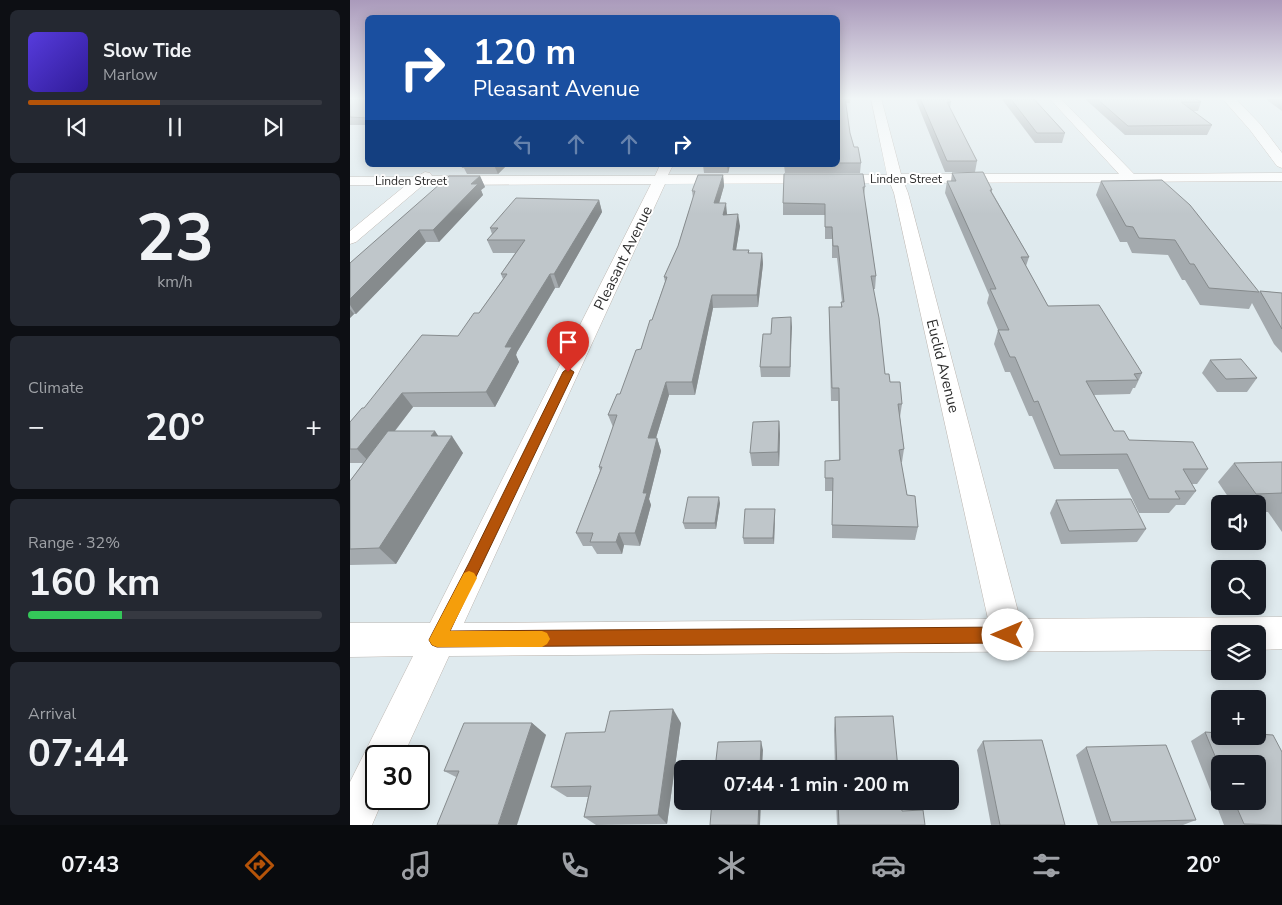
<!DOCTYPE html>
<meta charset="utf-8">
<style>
:root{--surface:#171b24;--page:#242831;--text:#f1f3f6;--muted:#9ea1a6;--line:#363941;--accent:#b45309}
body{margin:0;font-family:"Nunito Sans",sans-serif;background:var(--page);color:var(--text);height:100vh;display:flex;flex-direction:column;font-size:19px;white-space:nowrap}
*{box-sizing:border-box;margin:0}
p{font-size:16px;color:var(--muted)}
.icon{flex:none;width:28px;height:28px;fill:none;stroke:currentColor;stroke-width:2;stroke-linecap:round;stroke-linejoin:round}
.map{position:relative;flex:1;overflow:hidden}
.details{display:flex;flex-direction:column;gap:10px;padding:10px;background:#0d0f14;width:350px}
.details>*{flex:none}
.banner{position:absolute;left:15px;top:15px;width:475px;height:152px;border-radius:8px;box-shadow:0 2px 12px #0003;background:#1a4fa0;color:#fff;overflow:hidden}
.controls{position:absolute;left:861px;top:495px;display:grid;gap:10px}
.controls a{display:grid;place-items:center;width:55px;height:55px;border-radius:8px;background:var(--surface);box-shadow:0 2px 12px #0003;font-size:25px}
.speed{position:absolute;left:15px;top:745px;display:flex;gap:10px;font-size:25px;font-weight:700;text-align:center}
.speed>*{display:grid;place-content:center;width:65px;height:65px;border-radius:50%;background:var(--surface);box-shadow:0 2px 12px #0003;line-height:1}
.speed .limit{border:2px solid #111;border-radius:8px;background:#fff;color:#111}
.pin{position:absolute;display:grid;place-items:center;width:42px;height:42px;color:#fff;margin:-51px -21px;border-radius:50% 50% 50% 0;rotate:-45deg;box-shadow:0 0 5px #0007}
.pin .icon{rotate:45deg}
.me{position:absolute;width:55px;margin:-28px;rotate:270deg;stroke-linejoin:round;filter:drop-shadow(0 0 4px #0008)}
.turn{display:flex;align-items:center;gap:18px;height:105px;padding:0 25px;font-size:22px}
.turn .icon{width:65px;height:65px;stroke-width:2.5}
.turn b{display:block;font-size:35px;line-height:42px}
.lanes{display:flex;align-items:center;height:48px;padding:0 25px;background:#0003;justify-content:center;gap:25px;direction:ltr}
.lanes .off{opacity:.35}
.big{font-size:38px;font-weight:700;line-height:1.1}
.details .card{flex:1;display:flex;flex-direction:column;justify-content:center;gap:8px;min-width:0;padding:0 18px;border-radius:8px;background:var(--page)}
.details .dial{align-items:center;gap:0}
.dial b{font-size:65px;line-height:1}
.song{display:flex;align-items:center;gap:15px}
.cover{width:60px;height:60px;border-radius:8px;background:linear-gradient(135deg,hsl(250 70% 55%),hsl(250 70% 35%))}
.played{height:5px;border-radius:2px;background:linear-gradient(90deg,var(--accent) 45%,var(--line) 45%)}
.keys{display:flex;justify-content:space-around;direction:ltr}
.heat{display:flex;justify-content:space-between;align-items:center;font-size:28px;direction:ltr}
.charge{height:8px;border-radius:4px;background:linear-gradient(90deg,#34c759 32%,var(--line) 0)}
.trip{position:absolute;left:324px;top:760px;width:285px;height:50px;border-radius:8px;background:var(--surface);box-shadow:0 2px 12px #0003;font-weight:700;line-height:50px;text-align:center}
.tab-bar{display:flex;height:80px;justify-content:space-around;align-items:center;background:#090b0e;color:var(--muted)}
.tab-bar .icon{width:35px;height:35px}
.tab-bar .active{color:var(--accent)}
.tab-bar b{font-size:22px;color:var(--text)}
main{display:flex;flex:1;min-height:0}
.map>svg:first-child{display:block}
</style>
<main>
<section class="details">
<div class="card">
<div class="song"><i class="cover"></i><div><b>Slow Tide</b><p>Marlow</p></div></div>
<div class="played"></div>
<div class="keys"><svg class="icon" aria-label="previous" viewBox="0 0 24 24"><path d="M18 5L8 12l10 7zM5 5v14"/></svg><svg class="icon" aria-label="pause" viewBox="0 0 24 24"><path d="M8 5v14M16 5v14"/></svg><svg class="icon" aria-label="next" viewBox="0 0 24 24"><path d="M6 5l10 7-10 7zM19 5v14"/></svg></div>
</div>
<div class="card dial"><b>23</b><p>km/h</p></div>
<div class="card"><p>Climate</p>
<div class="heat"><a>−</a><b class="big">20°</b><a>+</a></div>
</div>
<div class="card"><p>Range · 32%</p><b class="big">160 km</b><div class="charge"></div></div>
<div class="card"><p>Arrival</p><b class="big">07:44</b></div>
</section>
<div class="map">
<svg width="932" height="825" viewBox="0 0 932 825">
<rect width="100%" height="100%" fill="#dfeaee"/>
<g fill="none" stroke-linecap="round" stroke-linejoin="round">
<g stroke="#bdb6b0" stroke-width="1">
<path id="street" d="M521,98H531L551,174H769L699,98H710L784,174L932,173V181L554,183L558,193L670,619L932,617V649L908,650V634H870V650L99,656L53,756H26V799H33L22,825H0V782L63,656L0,657V623H80L301,184L73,185L6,242L0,244V231L56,185H0V177H66L75,172L80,173L82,176H305L310,165H320L322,167L318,175H537ZM540,183L544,193L638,619L114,623L315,184Z"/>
</g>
<g stroke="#bdb6b0" stroke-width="1">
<polygon id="secondary" points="872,98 885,98 910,124 932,153 932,168 927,166 900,130"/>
</g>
<use href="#street" fill="#fff" fill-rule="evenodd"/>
<use href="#secondary" fill="#fff" fill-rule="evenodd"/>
</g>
<g fill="#a4aaae" fill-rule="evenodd">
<rect x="0" y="98" width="18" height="27"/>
<polygon points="488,98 500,98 500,103 496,103 500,133 504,147 511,163 510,173 435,173 434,165 488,165"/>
<polygon points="565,98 598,98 601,102 600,108 627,161 625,172 595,172"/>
<polygon points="651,98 683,98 715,133 712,143 685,143"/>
<polygon points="734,98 847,98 847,100 851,102 848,111 842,111 862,125 857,135 775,135"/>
<polygon points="918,98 932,98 932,111 917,100"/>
<polygon points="111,165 157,165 148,174 117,174 114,168 112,168"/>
<polygon points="353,165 384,165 380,165 378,173 354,173"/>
<polygon points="602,173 642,190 642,192 679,257 676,266 698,306 792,373 785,388 783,388 780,394 744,395 764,431 779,440 858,469 847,484 842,484 846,491 835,505 826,505 819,513 789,513 768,469 704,469 682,416 679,416 660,372 655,372 644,344 648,330 637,303 639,295 595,193 597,181 601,181"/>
<polygon points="373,175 374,186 369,203 377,215 390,226 386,250 399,250 399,253 412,253 413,264 408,307 363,308 345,395 319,395 306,438 307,438 311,451 299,499 301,505 290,546 274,545 272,554 247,554 242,546 233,546 226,533 250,471 249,467 263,427 258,415 270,394 291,349 302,320 315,282 314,277 328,246 343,198 342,191"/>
<polygon points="130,176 135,187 131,190 133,195 89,242 76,242 6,314 4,314 0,318 0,263"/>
<polygon points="751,181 909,292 910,291 932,293 932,353 924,344 902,303 899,309 850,305 835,280 832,280 818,255 782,253 777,242 770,242 746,195"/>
<polygon points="515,187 514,196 526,276 525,289 523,289 535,374 552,404 550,417 554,449 552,462 551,462 557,495 568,527 565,540 482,538 482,491 475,491 475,461 489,460 488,401 481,401 479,320 479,307 491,307 491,302 492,302 487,258 482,258 482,239 475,239 475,215 433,215 433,203"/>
<polygon points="249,200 252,212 209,288 205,288 167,352 166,355 169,362 145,407 63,407 45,431 88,436 113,453 46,564 0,565 0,481 13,463 0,463 0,422 14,408 108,336 129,313 153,279 151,274 165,253 143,253 137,240 142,234 140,228"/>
<polygon points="441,317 440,377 411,377 410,367"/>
<polygon points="860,360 907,378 897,392 867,392 852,373"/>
<polygon points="429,421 430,435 429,466 402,466 400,453"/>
<polygon points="932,462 932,532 918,512 908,512 908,504 883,504 868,482 884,463"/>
<polygon points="706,500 796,529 787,542 711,544 700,513"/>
<polygon points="370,503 366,529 335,529 333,523"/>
<polygon points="425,515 424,544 394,544 393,538"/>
<polygon points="485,717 548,769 485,769 484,730"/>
<polygon points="182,723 196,735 106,777 94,771"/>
<polygon points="331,723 317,824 246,825 234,817 238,797 217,797 201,787 255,732"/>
<path d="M855,732L932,825H874L841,741ZM870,764L908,801H870Z"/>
<polygon points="633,741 715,825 641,825 627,750"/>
<polygon points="736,747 846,820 833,825 748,825 726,755"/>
<polygon points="486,801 551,801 552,811 575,825 487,825"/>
</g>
<g fill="#868b8d">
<polygon points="144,165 157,165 148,174"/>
<polygon points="377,165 380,165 378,173"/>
<polygon points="373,175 374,186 366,214 364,203"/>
<polygon points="130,176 135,187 131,190 133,195 89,242 83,230 121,184"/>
<polygon points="249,200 252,212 209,288 204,274"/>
<polygon points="376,203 377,214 375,226 373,215"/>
<polygon points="388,214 390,226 384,262 383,250"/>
<polygon points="69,230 76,242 6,314 0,305 0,299"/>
<polygon points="412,253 413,264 408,307 407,295"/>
<polygon points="200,274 205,288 167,352 166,355 169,362 145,407 136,392 155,347 160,338"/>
<polygon points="362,295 363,308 345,395 342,382"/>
<polygon points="0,309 4,314 0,318"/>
<polygon points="441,317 442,327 440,377 440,367"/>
<polygon points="316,382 319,395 302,451 298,438"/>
<polygon points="52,393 63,407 20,463 7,449"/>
<polygon points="429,421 430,435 429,466 428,452"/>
<polygon points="85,431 95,446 102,436 113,453 46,564 29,548 81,436"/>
<polygon points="307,438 311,451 299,499 301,505 290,546 285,533 293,493"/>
<polygon points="369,497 370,503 366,529 365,523"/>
<polygon points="425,509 425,515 424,544 423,538"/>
<polygon points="269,533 274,545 272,554 266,542"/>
<polygon points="323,709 331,723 317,824 308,815"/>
<polygon points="182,723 196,735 167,825 148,825"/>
<polygon points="411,741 413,750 412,769 410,769"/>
<polygon points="409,801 411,801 410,825 408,825"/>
</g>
<g fill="#bfc6ca" stroke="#868b8d">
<polygon points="0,98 18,98 18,118 0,117"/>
<polygon points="488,98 495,98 500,133 504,147 508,147 511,163 488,163"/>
<polygon points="570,98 598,98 601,102 597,102 627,161 597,161"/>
<polygon points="660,98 683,98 715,133 687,133"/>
<polygon points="746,98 845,98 851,102 831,102 862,125 778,126"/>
<polygon points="633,172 642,190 640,190 679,257 671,257 698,306 749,305 792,373 784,374 788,380 736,381 764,431 774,431 779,440 843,442 858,469 833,469 846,491 825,491 830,499 799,499 777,454 710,455 688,401 684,402 665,357 660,357 648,330 659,330 640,289 646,289 597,181 606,181 602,173"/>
<polygon points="434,174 513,174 515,187 513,187 526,276 521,276 529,318 535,374 539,374 540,382 550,382 552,404 548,404 554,449 549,450 557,495 565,496 568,527 482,525 483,478 475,478 475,461 490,460 489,388 482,388 479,307 492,307 491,302 494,302 488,246 483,246 482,227 475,227 475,204 433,203"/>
<polygon points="348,175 373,175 364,203 376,203 373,215 388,214 383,250 399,250 398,253 412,253 407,295 362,295 342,382 316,382 298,438 307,438 293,493 297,493 285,533 269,533 266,542 240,542 243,533 226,533 252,467 249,467 267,415 258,415 267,394 270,394 286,350 291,349 300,320 302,320 317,277 314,277 328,246 345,191 342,191"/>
<polygon points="99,176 130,176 121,184 128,184 83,230 69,230 0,299 0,263"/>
<polygon points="812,180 840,205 909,292 859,288 844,264 840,264 825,240 789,238 783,227 776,226 751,181"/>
<polygon points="166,198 249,200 204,274 200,274 160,338 155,347 162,347 136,392 52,393 7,449 0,449 0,422 12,408 14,408 72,335 108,336 124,313 129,313 157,274 151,274 175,240 137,240 148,228 140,228"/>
<polygon points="910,291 932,293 932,329"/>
<polygon points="441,317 440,367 410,367 413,334 421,334 422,318"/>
<polygon points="891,359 907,378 876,379 860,360"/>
<polygon points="429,421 428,452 400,453 403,422"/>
<polygon points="38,431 85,431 81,436 102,436 29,548 0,549 0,481"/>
<polygon points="932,462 932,493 906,494 884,463"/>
<polygon points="338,497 369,497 365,523 333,523"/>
<polygon points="781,499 796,529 719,531 706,500"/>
<polygon points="395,509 425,509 423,538 393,538"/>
<polygon points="323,709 308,815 234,817 241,786 201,787 216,733 255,732 260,711"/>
<polygon points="543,716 548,769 487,769 485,717"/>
<polygon points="114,723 182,723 148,825 87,825 109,771 94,771"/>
<polygon points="855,732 870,733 870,736 908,736 908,734 923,735 932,752 932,825 894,824 884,801 908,801 908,764 870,764 870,768"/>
<polygon points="692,740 715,825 650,825 633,741"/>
<polygon points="411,741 410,769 365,769 368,742"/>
<polygon points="816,745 846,820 761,822 736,747"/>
<polygon points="362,801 409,801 408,825 360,825"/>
<polygon points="488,801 551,801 552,811 573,810 575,825 489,825"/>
</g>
<linearGradient id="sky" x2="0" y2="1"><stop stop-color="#aa9abb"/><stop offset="0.46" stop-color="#f1f6f7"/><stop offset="1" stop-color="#f1f6f7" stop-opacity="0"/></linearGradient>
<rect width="932" height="214" fill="url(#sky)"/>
<polygon fill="#b45309" stroke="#753606" points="218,368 224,372 100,631 658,627 663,630 666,635 663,641 658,643 87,647 82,645 79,640 82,634 119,563 213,372"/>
<polygon fill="#f59e0b" points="119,571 124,573 127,578 100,631 192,631 197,633 200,639 197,644 192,647 87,647 82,645 79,640 82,634 114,573"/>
<g text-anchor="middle" stroke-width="4" stroke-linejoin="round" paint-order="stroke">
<g font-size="12" fill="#2d2d2d" stroke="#fff">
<text x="556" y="183">Linden Street</text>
<text x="61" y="185">Linden Street</text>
</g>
<g font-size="15" fill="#2d2d2d" stroke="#fff">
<text transform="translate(273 258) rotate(-64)" y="5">Pleasant Avenue</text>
<text transform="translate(593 366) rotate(76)" y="5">Euclid Avenue</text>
</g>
</g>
</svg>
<div class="controls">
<a><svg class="icon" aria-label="sound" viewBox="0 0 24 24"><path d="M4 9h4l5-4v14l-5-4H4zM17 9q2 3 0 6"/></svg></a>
<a><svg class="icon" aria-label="search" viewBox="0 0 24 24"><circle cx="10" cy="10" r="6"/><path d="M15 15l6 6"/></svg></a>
<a><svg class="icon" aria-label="layers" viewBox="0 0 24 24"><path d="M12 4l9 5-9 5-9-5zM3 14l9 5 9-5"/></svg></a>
<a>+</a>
<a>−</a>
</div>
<div class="speed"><div class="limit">30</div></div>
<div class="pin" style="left:218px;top:372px;background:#d93025"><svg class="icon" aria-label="arrive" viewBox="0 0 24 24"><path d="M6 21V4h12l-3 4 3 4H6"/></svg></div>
<svg class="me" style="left:658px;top:635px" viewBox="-20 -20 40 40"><circle r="19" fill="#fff"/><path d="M0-13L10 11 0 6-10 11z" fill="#b45309"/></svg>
<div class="trip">07:44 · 1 min · 200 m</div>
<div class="banner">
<div class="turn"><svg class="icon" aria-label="right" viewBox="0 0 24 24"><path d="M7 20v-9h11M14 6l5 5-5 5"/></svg><div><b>120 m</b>Pleasant Avenue</div></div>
<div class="lanes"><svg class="icon off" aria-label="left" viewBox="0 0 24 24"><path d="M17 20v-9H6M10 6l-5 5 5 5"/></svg><svg class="icon off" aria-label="ahead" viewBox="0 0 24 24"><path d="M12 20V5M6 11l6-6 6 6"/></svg><svg class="icon off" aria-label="ahead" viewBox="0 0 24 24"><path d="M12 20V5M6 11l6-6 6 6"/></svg><svg class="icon" aria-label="right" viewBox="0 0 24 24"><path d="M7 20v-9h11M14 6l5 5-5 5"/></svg></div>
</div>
</div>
</main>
<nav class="tab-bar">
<b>07:43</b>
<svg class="icon active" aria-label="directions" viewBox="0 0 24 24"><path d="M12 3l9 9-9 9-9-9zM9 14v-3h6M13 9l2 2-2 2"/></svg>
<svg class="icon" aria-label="music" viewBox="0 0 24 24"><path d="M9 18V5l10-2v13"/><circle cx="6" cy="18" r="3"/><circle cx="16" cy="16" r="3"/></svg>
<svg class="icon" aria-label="phone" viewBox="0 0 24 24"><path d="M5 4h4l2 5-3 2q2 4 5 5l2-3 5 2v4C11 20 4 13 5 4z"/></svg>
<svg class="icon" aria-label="climate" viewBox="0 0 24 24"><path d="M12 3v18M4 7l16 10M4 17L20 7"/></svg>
<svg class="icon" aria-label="car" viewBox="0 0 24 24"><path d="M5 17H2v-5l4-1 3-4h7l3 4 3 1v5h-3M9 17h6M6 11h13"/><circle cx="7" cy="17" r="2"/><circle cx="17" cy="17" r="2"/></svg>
<svg class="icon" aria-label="filters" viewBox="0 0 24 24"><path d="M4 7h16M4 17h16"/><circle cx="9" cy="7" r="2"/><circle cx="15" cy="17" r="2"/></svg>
<b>20°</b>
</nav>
